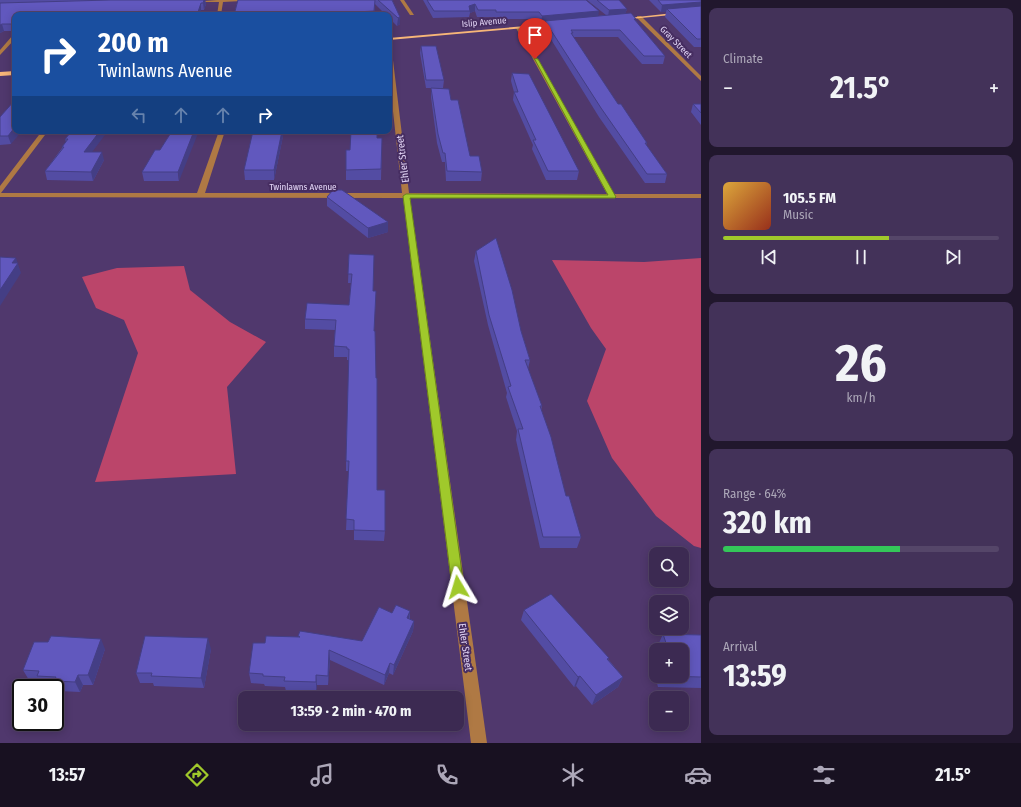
<!DOCTYPE html>
<meta charset="utf-8">
<style>
:root{--surface:#3c2a52;--page:#433259;--text:#f1f3f6;--muted:#aca7b8;--line:#554669;--accent:#a0c92b}
body{margin:0;font-family:"Fira Sans Condensed",sans-serif;background:var(--page);color:var(--text);height:100vh;display:flex;flex-direction:column;font-size:15px;white-space:nowrap}
*{box-sizing:border-box;margin:0}
p{font-size:13px;color:var(--muted)}
.icon{flex:none;width:22px;height:22px;fill:none;stroke:currentColor;stroke-width:2;stroke-linecap:round;stroke-linejoin:round}
.map{position:relative;flex:1;overflow:hidden}
.panel{display:flex;flex-direction:column;gap:8px;padding:8px;background:#21172d;width:320px}
.panel>*{flex:none}
.guide{position:absolute;left:12px;top:12px;width:380px;height:122px;border-radius:8px;box-shadow:0 2px 10px #0003,0 0 0 1px var(--line);background:#1a4fa0;color:#fff;overflow:hidden}
.controls{position:absolute;left:649px;top:547px;display:grid;gap:8px}
.controls a{display:grid;place-items:center;width:40px;height:40px;border-radius:8px;background:var(--surface);box-shadow:0 2px 10px #0003,0 0 0 1px var(--line);font-size:20px}
.speed{position:absolute;left:12px;top:679px;display:flex;gap:8px;font-size:20px;font-weight:700;text-align:center}
.speed>*{display:grid;place-content:center;width:52px;height:52px;border-radius:50%;background:var(--surface);box-shadow:0 2px 10px #0003,0 0 0 1px var(--line);line-height:1}
.speed .limit{border:2px solid #111;border-radius:6px;background:#fff;color:#111}
.pin{position:absolute;display:grid;place-items:center;width:34px;height:34px;color:#fff;margin:-41px -17px;border-radius:50% 50% 50% 0;rotate:-45deg;box-shadow:0 0 4px #0007}
.pin .icon{rotate:45deg}
.me{position:absolute;width:44px;margin:-22px;rotate:353deg;stroke-linejoin:round;filter:drop-shadow(0 0 3px #0008)}
.turn{display:flex;align-items:center;gap:14px;height:84px;padding:0 20px;font-size:18px}
.turn .icon{width:52px;height:52px;stroke-width:2.5}
.turn b{display:block;font-size:28px;line-height:34px}
.lanes{display:flex;align-items:center;height:38px;padding:0 20px;background:#0003;justify-content:center;gap:20px;direction:ltr}
.lanes .off{opacity:.35}
.big{font-size:30px;font-weight:700;line-height:1.1}
.panel .widget{flex:1;display:flex;flex-direction:column;justify-content:center;gap:6px;min-width:0;padding:0 14px;border-radius:8px;background:var(--page)}
.panel .dial{align-items:center;gap:0}
.dial b{font-size:52px;line-height:1}
.song{display:flex;align-items:center;gap:12px}
.cover{width:48px;height:48px;border-radius:6px;background:linear-gradient(135deg,hsl(40 70% 55%),hsl(10 70% 35%))}
.played{height:4px;border-radius:2px;background:linear-gradient(90deg,var(--accent) 60%,var(--line) 60%)}
.keys{display:flex;justify-content:space-around;direction:ltr}
.heat{display:flex;justify-content:space-between;align-items:center;font-size:22px;direction:ltr}
.charge{height:6px;border-radius:3px;background:linear-gradient(90deg,#34c759 64%,var(--line) 0)}
.trip{position:absolute;left:238px;top:691px;width:226px;height:40px;border-radius:8px;background:var(--surface);box-shadow:0 2px 10px #0003,0 0 0 1px var(--line);font-weight:700;line-height:40px;text-align:center}
.menu{display:flex;height:64px;justify-content:space-around;align-items:center;background:#181121;color:var(--muted)}
.menu .icon{width:28px;height:28px}
.menu .current{color:var(--accent)}
.menu b{font-size:18px;color:var(--text)}
main{display:flex;flex:1;min-height:0}
.map>svg:first-child{display:block}
</style>
<main>
<div class="map">
<svg width="701" height="743" viewBox="0 0 701 743">
<rect width="100%" height="100%" fill="#50386d"/>
<g fill="#bb456a">
<polygon points="701,258 701,548 694,546 656,516 612,458 587,401 606,349 591,328 552,260 644,262"/>
<polygon points="184,266 190,290 230,322 266,342 227,387 236,474 95,482 138,353 124,320 96,308 82,277 117,268"/>
</g>
<g fill="none" stroke-linecap="round" stroke-linejoin="round">
<g fill="#af7944" fill-rule="evenodd">
<polygon points="262,0 223,2 221,15 217,15 219,2 190,2 217,0"/>
<polygon points="400,0 404,0 414,15 410,15"/>
<polygon points="637,16 641,16 701,76 701,81 637,18"/>
<polygon points="518,27 520,28 614,194 701,194 701,198 410,198 487,743 471,743 403,198 0,197 0,186 42,131 48,131 1,193 197,193 219,131 225,131 205,193 402,193 389,75 389,50 392,52 409,193 607,194 516,28"/>
<polygon points="13,35 15,35 15,39 0,55 0,50"/>
</g>
<g fill="#f7b678" fill-rule="evenodd">
<polygon points="701,10 701,12 621,20 619,19"/>
<polygon points="560,23 558,25 389,40 389,38"/>
<polygon points="15,71 15,75 0,76 0,72"/>
</g>
</g>
<g fill="#534ca3" fill-rule="evenodd">
<polygon points="0,0 205,0 206,4 204,10 201,10 200,15 15,15 15,31 4,31 0,33"/>
<polygon points="238,0 392,0 400,24 397,26 389,18 389,15 386,15 375,4 374,15 234,15"/>
<polygon points="423,0 586,0 598,16 606,15 587,0 619,0 627,9 625,14 636,21 665,56 663,64 642,64 618,37 573,37 618,104 647,143 646,145 667,174 665,183 645,183 599,117 544,28 545,23 541,23 538,19 495,19 495,17 477,17 475,11 470,13 469,17 433,18"/>
<polygon points="649,0 701,0 701,47 694,47 665,17 666,12 661,12"/>
<polygon points="421,46 444,80 443,88 426,88 420,53"/>
<polygon points="512,73 579,171 577,180 546,180 532,149 533,145 513,100 514,92 511,81"/>
<polygon points="431,88 451,100 470,156 482,172 481,181 446,181 445,162 442,162 437,143 431,97"/>
<polygon points="15,100 11,144 0,145 0,117"/>
<polygon points="693,104 701,104 701,125 691,112"/>
<polygon points="72,131 92,152 104,160 93,181 47,180 45,171 62,148 62,147 66,142 65,139"/>
<polygon points="172,131 179,181 144,181 142,172 160,150"/>
<polygon points="284,131 274,180 245,180 244,170"/>
<polygon points="377,138 382,138 381,180 346,180 346,150 350,150"/>
<polygon points="327,197 388,222 388,232 368,238 327,206"/>
<polygon points="476,251 521,331 530,360 528,369 542,406 541,411 566,496 581,537 577,548 540,548 516,440 517,431 506,397 507,393 488,325 474,261"/>
<polygon points="349,254 373,291 377,490 385,531 384,541 354,540 354,530 346,530 349,471 346,471 346,461 349,360 347,360 347,357 334,357 334,346 335,330 305,329 305,319 349,305 351,283 348,283"/>
<polygon points="524,610 608,659 623,677 618,687 592,705 576,686 574,687 521,620"/>
<polygon points="410,611 410,619 414,621 413,631 393,675 389,673 384,685 330,660 328,685 317,685 316,692 286,691 285,687 265,686 264,684 251,683 249,673 265,643 298,637 298,636 362,641 392,613"/>
<path d="M663,634L701,635V688L658,687L649,654L654,643H659ZM656,650H682V676H656Z"/>
<polygon points="105,649 93,685 83,685 80,692 59,691 57,687 43,686 40,681 29,680 23,670"/>
<polygon points="211,649 204,688 154,686 153,683 140,683 136,673"/>
</g>
<g fill="#443e85">
<polygon points="204,0 205,0 206,4 204,10 203,3"/>
<polygon points="701,2 701,9 667,9 666,12 661,12 662,5"/>
<polygon points="201,3 201,10 200,15 197,15"/>
<polygon points="475,4 475,11 470,13 469,6"/>
<polygon points="627,9 625,15 608,17 609,10"/>
<polygon points="599,11 598,18 545,21 545,23 541,23 542,16"/>
<polygon points="400,17 400,24 397,26 398,18"/>
<polygon points="2,24 4,31 0,33 0,25"/>
<polygon points="15,127 15,131 22,131 11,144 8,136"/>
<polygon points="100,131 108,131 86,160 84,152"/>
<polygon points="194,131 199,131 179,181 178,172"/>
<polygon points="282,131 284,131 274,180 274,170"/>
<polygon points="102,152 104,160 93,181 91,172"/>
<polygon points="388,222 388,232 368,238 368,228"/>
<polygon points="16,258 21,273 0,306 0,290 12,263"/>
<polygon points="410,611 409,621 407,618"/>
<polygon points="414,621 413,631 393,675 394,665"/>
<polygon points="208,638 211,649 204,688 201,678"/>
<polygon points="101,639 105,649 93,685 88,675"/>
<polygon points="329,650 330,660 328,685 328,676"/>
<polygon points="390,663 389,673 384,685 385,675"/>
<polygon points="78,675 83,685 80,692 75,682"/>
<polygon points="316,675 317,685 316,692"/>
<polygon points="580,676 576,686 574,687 578,677"/>
<polygon points="623,677 618,687 592,705 596,695"/>
</g>
<g fill="#6158be" stroke="#443e85">
<polygon points="110,0 204,0 203,3 201,3 197,15 15,15 15,24 2,24 0,25 0,3"/>
<polygon points="238,0 375,0 374,11 356,12 356,15 234,15"/>
<polygon points="378,0 392,0 400,17 398,18"/>
<polygon points="427,0 586,0 599,11 542,16 539,12 496,12 496,10 478,10 475,4 469,6 470,11 434,11"/>
<polygon points="597,0 619,0 627,9 609,10"/>
<polygon points="658,0 701,0 701,2 662,5"/>
<polygon points="701,6 701,39 697,39 667,9"/>
<polygon points="631,13 636,19 634,19 665,56 644,56 620,30 571,30 573,33 571,33 618,104 621,104 647,143 645,143 667,174 647,174 601,108 545,21"/>
<polygon points="421,46 436,46 444,80 426,80"/>
<polygon points="512,73 529,74 579,171 548,171 533,140 536,140 514,92 518,92"/>
<polygon points="431,88 449,89 451,100 458,100 470,156 479,156 482,172 447,171 445,153 443,153 438,134"/>
<polygon points="15,100 15,127 8,136 0,136 0,117"/>
<polygon points="693,104 701,104 701,113"/>
<polygon points="72,131 100,131 84,152 102,152 91,172 45,171 64,147 62,147 68,139 65,139"/>
<polygon points="172,131 194,131 178,172 142,172 155,150 160,150"/>
<polygon points="253,131 282,131 274,170 244,170"/>
<polygon points="351,131 377,131 377,138 382,138 381,169 346,170 346,150 350,150"/>
<polygon points="333,190 342,190 388,222 368,228 327,197"/>
<polygon points="496,238 512,290 521,331 530,360 525,360 542,406 540,406 551,437 566,496 569,496 581,537 543,537 518,429 523,429 508,387 511,386 489,315 476,251"/>
<polygon points="349,254 374,255 373,291 376,291 374,331 375,331 376,378 377,378 377,490 385,490 385,531 354,530 354,520 346,519 349,461 346,461 349,349 347,349 347,347 334,346 336,320 305,319 307,303 349,305 352,274 348,274"/>
<polygon points="0,257 16,258 12,263 18,263 0,290"/>
<polygon points="551,594 609,658 607,659 623,677 596,695 580,676 578,677 524,610"/>
<polygon points="396,605 410,611 407,618 414,621 394,665 390,663 385,675 329,650 328,676 316,675 316,682 284,681 285,677 263,676 263,674 249,673 253,643 265,643 266,636 300,637 298,636 300,631 362,641 379,607 392,613"/>
<polygon points="663,634 701,635 701,677 664,676 682,676 682,650 656,650 654,643 666,643"/>
<polygon points="51,636 101,639 88,675 78,675 75,682 54,681 56,677 37,676 39,671 23,670 34,642 48,642"/>
<polygon points="145,636 208,638 201,678 151,676 152,673 136,673"/>
</g>
<polygon fill="#a0c92b" stroke="#68831c" points="534,58 538,59 616,197 615,198 410,198 464,587 462,591 458,592 454,591 452,587 403,196 406,194 608,195"/>
<g text-anchor="middle" stroke-width="4" stroke-linejoin="round" paint-order="stroke">
<g font-size="9" fill="#e2d5f5" stroke="#462d61">
<text transform="translate(484 22) rotate(-5)" y="3">Islip Avenue</text>
<text transform="translate(676 42) rotate(45)" y="3">Gray Street</text>
<text x="303" y="190">Twinlawns Avenue</text>
</g>
<g font-size="10" fill="#e2d5f5" stroke="#462d61">
<text transform="translate(402 159) rotate(-97)" y="4">Ehler Street</text>
<text transform="translate(466 647) rotate(82)" y="4">Ehler Street</text>
</g>
</g>
</svg>
<div class="controls">
<a><svg class="icon" aria-label="search" viewBox="0 0 24 24"><circle cx="10" cy="10" r="6"/><path d="M15 15l6 6"/></svg></a>
<a><svg class="icon" aria-label="layers" viewBox="0 0 24 24"><path d="M12 4l9 5-9 5-9-5zM3 14l9 5 9-5"/></svg></a>
<a>+</a>
<a>−</a>
</div>
<div class="speed"><div class="limit">30</div></div>
<div class="pin" style="left:535px;top:59px;background:#d93025"><svg class="icon" aria-label="arrive" viewBox="0 0 24 24"><path d="M6 21V4h12l-3 4 3 4H6"/></svg></div>
<svg class="me" style="left:458px;top:587px" viewBox="-20 -20 40 40"><path d="M0-17L14 15 0 8-14 15z" fill="#a0c92b" stroke="#fff" stroke-width="4"/></svg>
<div class="trip">13:59 · 2 min · 470 m</div>
<div class="guide">
<div class="turn"><svg class="icon" aria-label="right" viewBox="0 0 24 24"><path d="M7 20v-9h11M14 6l5 5-5 5"/></svg><div><b>200 m</b>Twinlawns Avenue</div></div>
<div class="lanes"><svg class="icon off" aria-label="left" viewBox="0 0 24 24"><path d="M17 20v-9H6M10 6l-5 5 5 5"/></svg><svg class="icon off" aria-label="ahead" viewBox="0 0 24 24"><path d="M12 20V5M6 11l6-6 6 6"/></svg><svg class="icon off" aria-label="ahead" viewBox="0 0 24 24"><path d="M12 20V5M6 11l6-6 6 6"/></svg><svg class="icon" aria-label="right" viewBox="0 0 24 24"><path d="M7 20v-9h11M14 6l5 5-5 5"/></svg></div>
</div>
</div>
<section class="panel">
<div class="widget"><p>Climate</p>
<div class="heat"><a>−</a><b class="big">21.5°</b><a>+</a></div>
</div>
<div class="widget">
<div class="song"><i class="cover"></i><div><b>105.5 FM</b><p>Music</p></div></div>
<div class="played"></div>
<div class="keys"><svg class="icon" aria-label="previous" viewBox="0 0 24 24"><path d="M18 5L8 12l10 7zM5 5v14"/></svg><svg class="icon" aria-label="pause" viewBox="0 0 24 24"><path d="M8 5v14M16 5v14"/></svg><svg class="icon" aria-label="next" viewBox="0 0 24 24"><path d="M6 5l10 7-10 7zM19 5v14"/></svg></div>
</div>
<div class="widget dial"><b>26</b><p>km/h</p></div>
<div class="widget"><p>Range · 64%</p><b class="big">320 km</b><div class="charge"></div></div>
<div class="widget"><p>Arrival</p><b class="big">13:59</b></div>
</section>
</main>
<nav class="menu">
<b>13:57</b>
<svg class="icon current" aria-label="directions" viewBox="0 0 24 24"><path d="M12 3l9 9-9 9-9-9zM9 14v-3h6M13 9l2 2-2 2"/></svg>
<svg class="icon" aria-label="music" viewBox="0 0 24 24"><path d="M9 18V5l10-2v13"/><circle cx="6" cy="18" r="3"/><circle cx="16" cy="16" r="3"/></svg>
<svg class="icon" aria-label="phone" viewBox="0 0 24 24"><path d="M5 4h4l2 5-3 2q2 4 5 5l2-3 5 2v4C11 20 4 13 5 4z"/></svg>
<svg class="icon" aria-label="climate" viewBox="0 0 24 24"><path d="M12 3v18M4 7l16 10M4 17L20 7"/></svg>
<svg class="icon" aria-label="car" viewBox="0 0 24 24"><path d="M5 17H2v-5l4-1 3-4h7l3 4 3 1v5h-3M9 17h6M6 11h13"/><circle cx="7" cy="17" r="2"/><circle cx="17" cy="17" r="2"/></svg>
<svg class="icon" aria-label="filters" viewBox="0 0 24 24"><path d="M4 7h16M4 17h16"/><circle cx="9" cy="7" r="2"/><circle cx="15" cy="17" r="2"/></svg>
<b>21.5°</b>
</nav>
